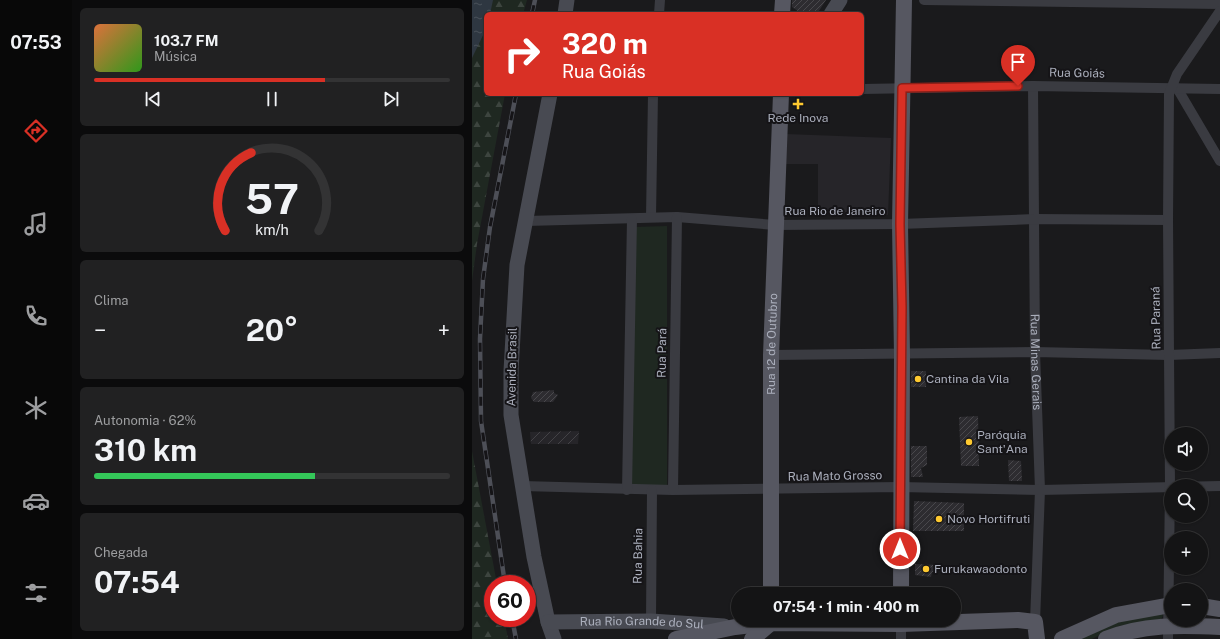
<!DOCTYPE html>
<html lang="pt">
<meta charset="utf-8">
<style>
:root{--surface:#141415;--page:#212122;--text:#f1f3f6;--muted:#9d9ea0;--line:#333334;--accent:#d93025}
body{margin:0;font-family:"Public Sans",sans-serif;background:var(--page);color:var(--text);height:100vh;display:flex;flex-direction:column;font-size:15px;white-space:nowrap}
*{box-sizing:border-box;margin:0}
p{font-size:13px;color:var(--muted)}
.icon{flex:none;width:22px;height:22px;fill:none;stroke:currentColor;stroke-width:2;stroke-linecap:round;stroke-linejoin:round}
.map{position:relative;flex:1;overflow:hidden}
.side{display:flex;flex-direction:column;gap:8px;padding:8px;background:#0b0b0c;width:400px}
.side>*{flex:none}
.banner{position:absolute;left:12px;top:12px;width:380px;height:84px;border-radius:6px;box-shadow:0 1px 3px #0004,0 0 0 1px var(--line);background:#d93025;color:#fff;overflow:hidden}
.buttons{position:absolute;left:692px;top:427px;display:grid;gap:8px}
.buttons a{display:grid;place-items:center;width:44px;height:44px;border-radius:50%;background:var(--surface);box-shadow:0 1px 3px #0004,0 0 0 1px var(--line);font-size:20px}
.speed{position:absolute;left:12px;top:575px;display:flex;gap:8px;font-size:20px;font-weight:700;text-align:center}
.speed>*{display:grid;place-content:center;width:52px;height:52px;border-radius:50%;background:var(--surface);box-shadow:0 1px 3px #0004,0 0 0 1px var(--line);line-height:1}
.speed .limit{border:6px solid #d22;background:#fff;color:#111}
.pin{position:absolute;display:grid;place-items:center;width:34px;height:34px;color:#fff;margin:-41px -17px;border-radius:50% 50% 50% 0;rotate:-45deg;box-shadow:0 0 4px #0007}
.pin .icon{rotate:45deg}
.me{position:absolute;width:44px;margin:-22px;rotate:0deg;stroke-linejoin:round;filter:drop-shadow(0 0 3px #0008)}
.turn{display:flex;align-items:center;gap:14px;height:84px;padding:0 12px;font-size:18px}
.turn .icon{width:52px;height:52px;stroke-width:2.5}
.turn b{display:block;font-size:28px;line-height:34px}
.big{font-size:30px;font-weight:700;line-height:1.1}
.side .tile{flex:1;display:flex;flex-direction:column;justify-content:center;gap:6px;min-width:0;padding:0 14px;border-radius:6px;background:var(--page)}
.side .dial{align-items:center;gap:0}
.dial svg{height:104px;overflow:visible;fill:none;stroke:var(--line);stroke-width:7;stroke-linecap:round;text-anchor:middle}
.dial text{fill:var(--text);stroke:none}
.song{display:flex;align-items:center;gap:12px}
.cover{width:48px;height:48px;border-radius:6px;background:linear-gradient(135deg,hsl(20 70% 55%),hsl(110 70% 35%))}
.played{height:4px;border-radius:2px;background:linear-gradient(90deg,var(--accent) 65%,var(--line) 65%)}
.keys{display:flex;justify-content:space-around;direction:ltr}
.heat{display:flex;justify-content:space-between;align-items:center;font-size:22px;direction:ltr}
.charge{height:6px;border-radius:3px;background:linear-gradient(90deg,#34c759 62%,var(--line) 0)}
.trip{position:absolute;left:259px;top:587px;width:230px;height:40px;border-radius:20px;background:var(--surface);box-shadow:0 1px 3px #0004,0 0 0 1px var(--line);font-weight:700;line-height:40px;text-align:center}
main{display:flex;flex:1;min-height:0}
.dock{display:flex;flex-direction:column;width:72px;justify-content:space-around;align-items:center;background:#080808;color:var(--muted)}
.dock .icon{width:28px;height:28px}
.dock .active{color:var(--accent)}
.dock b{font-size:18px;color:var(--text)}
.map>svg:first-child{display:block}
</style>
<main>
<nav class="dock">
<b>07:53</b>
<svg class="icon active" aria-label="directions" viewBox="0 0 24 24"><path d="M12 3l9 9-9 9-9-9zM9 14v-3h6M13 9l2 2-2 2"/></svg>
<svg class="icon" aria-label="music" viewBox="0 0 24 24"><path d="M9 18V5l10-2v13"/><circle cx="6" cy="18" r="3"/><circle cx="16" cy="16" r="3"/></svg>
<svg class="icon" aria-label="phone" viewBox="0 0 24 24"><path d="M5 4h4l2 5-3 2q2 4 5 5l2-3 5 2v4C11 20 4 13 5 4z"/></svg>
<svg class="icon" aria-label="climate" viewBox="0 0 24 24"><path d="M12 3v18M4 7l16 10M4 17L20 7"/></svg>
<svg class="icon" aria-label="car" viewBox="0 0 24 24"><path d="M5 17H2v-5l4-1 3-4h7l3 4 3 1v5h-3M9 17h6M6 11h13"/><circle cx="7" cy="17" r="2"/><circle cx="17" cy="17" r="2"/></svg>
<svg class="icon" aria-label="filters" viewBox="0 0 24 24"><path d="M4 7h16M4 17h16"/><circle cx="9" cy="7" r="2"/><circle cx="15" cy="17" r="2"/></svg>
</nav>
<section class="side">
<div class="tile">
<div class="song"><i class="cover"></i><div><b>103.7 FM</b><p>Música</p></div></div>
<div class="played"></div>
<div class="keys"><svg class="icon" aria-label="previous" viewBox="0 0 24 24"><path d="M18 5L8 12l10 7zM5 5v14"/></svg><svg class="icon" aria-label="pause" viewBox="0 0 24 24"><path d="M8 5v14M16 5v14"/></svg><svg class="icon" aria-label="next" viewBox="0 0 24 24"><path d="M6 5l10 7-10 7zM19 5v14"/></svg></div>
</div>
<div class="tile dial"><svg viewBox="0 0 100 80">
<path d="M14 69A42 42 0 1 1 86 69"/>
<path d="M14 69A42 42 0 0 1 34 9" stroke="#d93025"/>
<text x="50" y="56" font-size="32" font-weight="700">57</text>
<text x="50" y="72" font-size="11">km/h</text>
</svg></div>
<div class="tile"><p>Clima</p>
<div class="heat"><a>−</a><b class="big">20°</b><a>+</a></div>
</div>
<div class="tile"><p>Autonomia · 62%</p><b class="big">310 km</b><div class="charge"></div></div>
<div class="tile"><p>Chegada</p><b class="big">07:54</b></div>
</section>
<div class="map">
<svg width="748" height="639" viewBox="0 0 748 639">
<defs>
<pattern id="industrial-furrows" width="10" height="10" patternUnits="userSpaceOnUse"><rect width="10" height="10" fill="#262529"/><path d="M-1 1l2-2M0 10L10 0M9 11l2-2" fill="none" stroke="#434246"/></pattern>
<pattern id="forest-firs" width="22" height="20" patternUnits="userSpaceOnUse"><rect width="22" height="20" fill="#1f2821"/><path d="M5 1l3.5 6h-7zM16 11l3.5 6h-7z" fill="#3d453f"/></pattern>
<pattern id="water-ripples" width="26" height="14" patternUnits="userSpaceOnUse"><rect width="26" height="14" fill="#2e3741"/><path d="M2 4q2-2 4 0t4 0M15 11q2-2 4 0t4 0" fill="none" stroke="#4a515a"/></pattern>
<pattern id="building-hatch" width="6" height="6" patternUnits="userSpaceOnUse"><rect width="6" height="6" fill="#2d2c30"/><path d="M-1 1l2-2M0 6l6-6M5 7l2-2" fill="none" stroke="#49484c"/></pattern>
</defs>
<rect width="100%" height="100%" fill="#1a1a1c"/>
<polygon fill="#262529" points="314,134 419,138 416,215 346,213 346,164 313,164"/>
<polygon fill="url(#industrial-furrows)" points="107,431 106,444 59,444 58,432"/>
<g fill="#1f2821">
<polygon points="195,226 195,487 155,488 162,227"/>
<polygon points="690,613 691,616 689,619 647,626 620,639 604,639 647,619"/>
</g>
<g fill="url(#forest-firs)">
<polygon points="0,0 55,0 51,14 14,14 14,94 33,94 5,244 0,281"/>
<polygon points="0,451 25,584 21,584 21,618 32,618 36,639 0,639"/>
</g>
<polygon fill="url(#water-ripples)" points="0,0 21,0 18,14 14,14 14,29 0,58"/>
<g fill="url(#building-hatch)">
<polygon points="320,0 354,0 345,14 330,14 320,7"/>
<rect x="439" y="371" width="15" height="16"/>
<polygon points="82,390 82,393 86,395 81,402 62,402 59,398 61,392"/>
<polygon points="506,416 507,466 489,466 487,417"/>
<polygon points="439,446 455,446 455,465 449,468 451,477 439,477"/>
<polygon points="536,460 549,461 550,481 537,481"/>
<polygon points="442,501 492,503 492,531 441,531"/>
<polygon points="443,564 466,565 465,573 460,572 459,577 443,575"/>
</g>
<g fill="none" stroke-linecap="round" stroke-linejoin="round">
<g stroke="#3a3b41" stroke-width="10">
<polyline points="452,0 748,4"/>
<polyline points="187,14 188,0"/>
<path id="s1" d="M561,86L563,352L568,490L563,622"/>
<polyline points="705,88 748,161"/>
<polyline points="390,89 561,86 748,89"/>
<polyline points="179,217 181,94"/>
<polyline points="54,221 205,217 303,225 428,224 563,219 696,220"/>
<polyline points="299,355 563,352 697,355 748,353"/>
<polyline points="50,486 201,490 428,487 568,490 748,486"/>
<polyline points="155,490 160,219"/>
<polyline points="201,490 205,217"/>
<polyline points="179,621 180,490"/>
<polyline points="429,624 429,639"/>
<polyline points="696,639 698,486 696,220 697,94 705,74 748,11"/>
</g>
<g stroke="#484a52" stroke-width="15">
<polyline points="93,14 95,0"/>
<polyline points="359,14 368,0"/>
<polyline points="78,94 45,265 39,371 39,415 62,557 76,622 82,639"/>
<path id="s2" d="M76,622L179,621L252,626"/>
</g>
<g stroke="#565761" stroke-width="16">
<polyline points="310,14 311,0"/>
<path id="s3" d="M299,594V355L309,94"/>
<polyline points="429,594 430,355 428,224 432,0"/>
<polyline points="729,606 748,609"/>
<polyline points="204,639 263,627 299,623 429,624 546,620 563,622 565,639"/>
<polyline points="280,639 299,623"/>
<polyline points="590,639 644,615 699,605"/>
<path d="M634,639C670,624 710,625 748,627"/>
</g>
<g stroke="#4d4f57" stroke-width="4.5">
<g id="rail">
<polyline points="60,14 63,0"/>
<polyline points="33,584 9,421 8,339 11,279 18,227 44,94"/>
<polyline points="40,618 44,639"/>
</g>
</g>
<use href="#rail" stroke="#151417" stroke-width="3" stroke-dasharray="9" stroke-linecap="butt"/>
</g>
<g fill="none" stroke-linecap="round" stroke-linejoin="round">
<g stroke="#8d1f18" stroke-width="10">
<polyline id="route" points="428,549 430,307 428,224 430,88 546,86"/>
</g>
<use href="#route" stroke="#d93025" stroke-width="7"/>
</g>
<g fill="#fec930" stroke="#151417" stroke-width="1.5">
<path d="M324 98h4v4h4v4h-4v4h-4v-4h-4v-4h4z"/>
<circle cx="446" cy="379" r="4"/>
<circle cx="497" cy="442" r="4"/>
<circle cx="467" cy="519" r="4"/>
<circle cx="454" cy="569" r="4"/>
</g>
<g text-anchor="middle" stroke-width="4" stroke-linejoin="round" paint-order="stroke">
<g font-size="12" fill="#abafbc" stroke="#151417">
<text transform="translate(605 73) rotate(1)" y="4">Rua Goiás</text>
<text x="363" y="215">Rua Rio de Janeiro</text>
<text transform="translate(684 318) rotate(-91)" y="4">Rua Paraná</text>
<text dy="4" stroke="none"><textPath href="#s3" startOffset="250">Rua 12 de Outubro</textPath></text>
<text transform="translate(190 353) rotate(-89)" y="4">Rua Pará</text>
<text dy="4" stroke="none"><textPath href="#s1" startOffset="276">Rua Minas Gerais</textPath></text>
<text transform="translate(40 367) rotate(-89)" y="4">Avenida Brasil</text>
<text transform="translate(363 476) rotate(-1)" y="4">Rua Mato Grosso</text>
<text transform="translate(166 556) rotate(-89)" y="4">Rua Bahia</text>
<text dy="4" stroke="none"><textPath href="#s2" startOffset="94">Rua Rio Grande do Sul</textPath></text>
</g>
<g font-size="12" fill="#abafbc" stroke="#151417" text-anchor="start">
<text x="326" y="122" text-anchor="middle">Rede Inova</text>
<text x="454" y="383">Cantina da Vila</text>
<text x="505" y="439">Paróquia<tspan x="505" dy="14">Sant'Ana</tspan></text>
<text x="475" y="523">Novo Hortifruti</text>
<text x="462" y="573">Furukawaodonto</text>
</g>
</g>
</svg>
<div class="buttons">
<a><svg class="icon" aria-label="sound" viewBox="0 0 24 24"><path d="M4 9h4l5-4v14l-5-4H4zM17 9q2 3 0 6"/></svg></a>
<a><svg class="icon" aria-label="search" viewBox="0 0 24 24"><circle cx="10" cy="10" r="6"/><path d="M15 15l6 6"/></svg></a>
<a>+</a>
<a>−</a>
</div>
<div class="speed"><div class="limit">60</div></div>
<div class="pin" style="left:546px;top:86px;background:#d93025"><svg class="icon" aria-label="arrive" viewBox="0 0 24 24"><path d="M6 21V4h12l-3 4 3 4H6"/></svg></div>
<svg class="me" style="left:428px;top:549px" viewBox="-20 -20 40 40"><circle r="17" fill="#d93025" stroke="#fff" stroke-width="3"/><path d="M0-11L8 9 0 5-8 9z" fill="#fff"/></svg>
<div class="trip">07:54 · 1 min · 400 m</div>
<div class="banner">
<div class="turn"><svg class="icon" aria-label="right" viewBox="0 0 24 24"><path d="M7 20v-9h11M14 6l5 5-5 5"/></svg><div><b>320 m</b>Rua Goiás</div></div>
</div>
</div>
</main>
